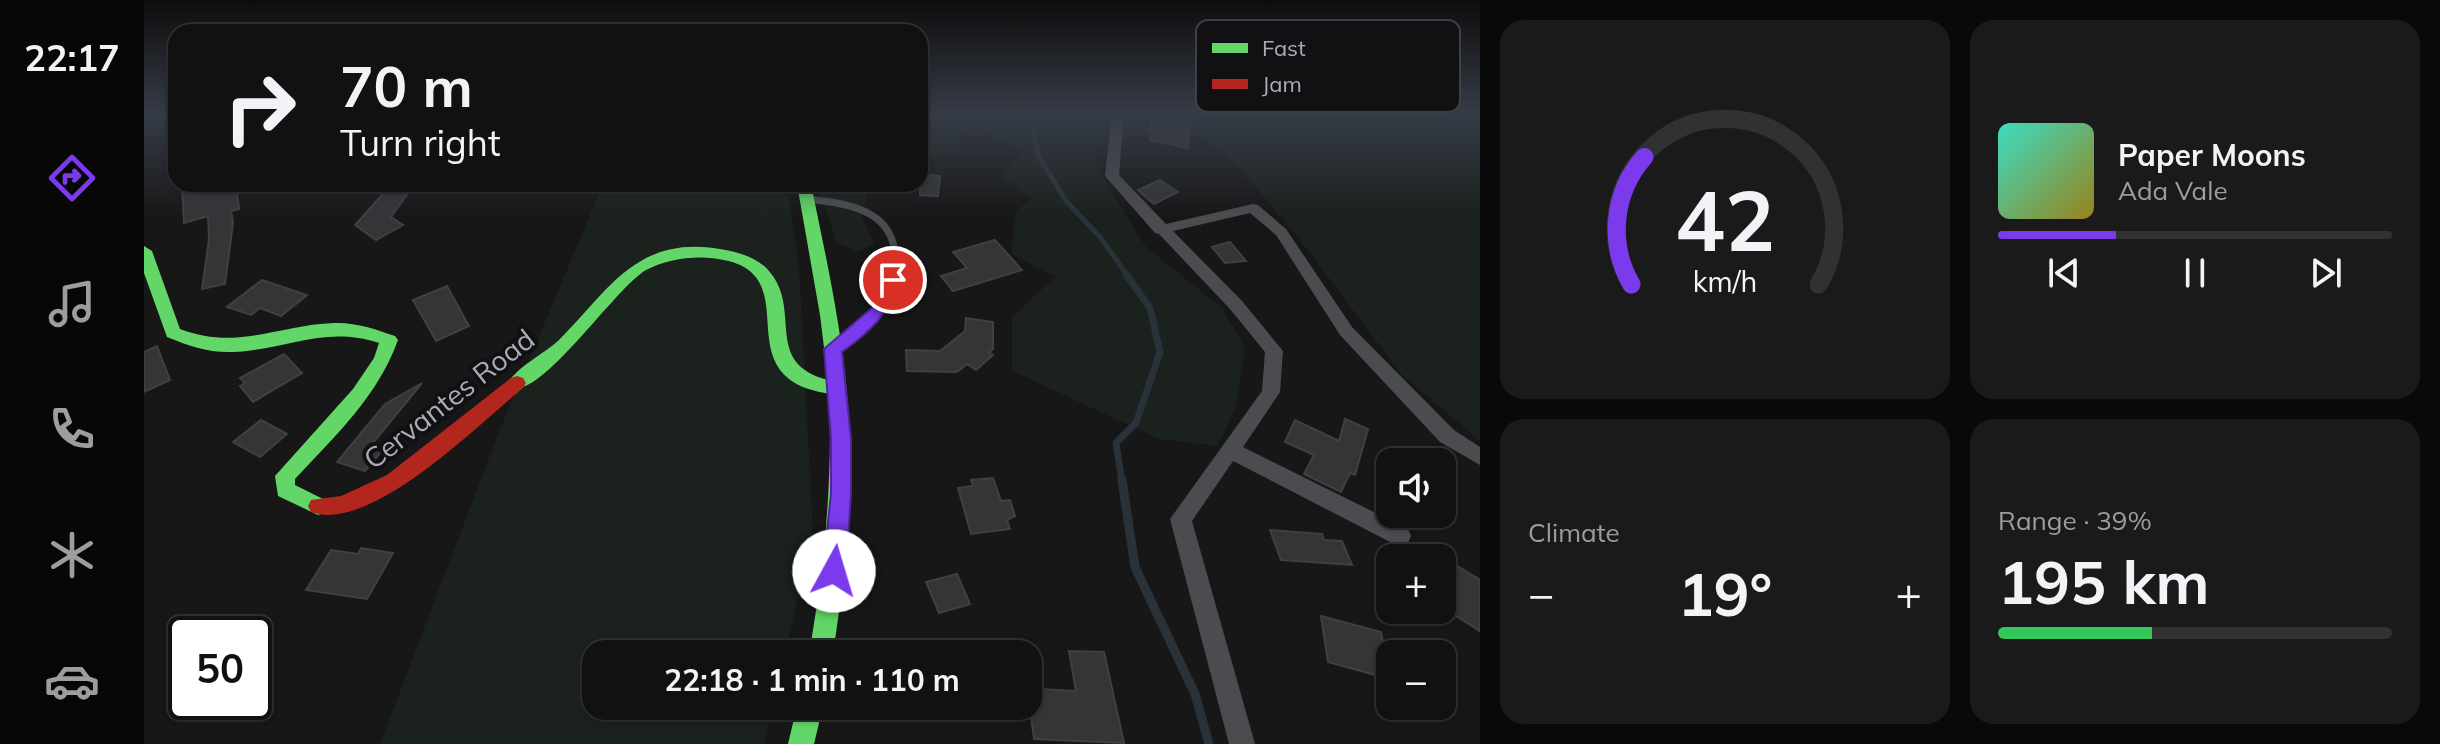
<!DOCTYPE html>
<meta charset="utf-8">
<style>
:root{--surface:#111;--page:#1a1a1a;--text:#f1f3f6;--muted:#9c9d9f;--line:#303131;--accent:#7c3aed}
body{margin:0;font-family:Mulish,sans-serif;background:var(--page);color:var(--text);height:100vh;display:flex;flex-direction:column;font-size:30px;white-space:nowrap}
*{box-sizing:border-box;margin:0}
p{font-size:26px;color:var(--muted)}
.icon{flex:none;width:44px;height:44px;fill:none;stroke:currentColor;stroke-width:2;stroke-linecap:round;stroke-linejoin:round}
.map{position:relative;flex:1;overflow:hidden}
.details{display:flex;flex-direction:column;gap:20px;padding:20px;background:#090909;width:960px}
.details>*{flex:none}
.top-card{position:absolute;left:24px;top:24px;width:760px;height:168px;border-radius:24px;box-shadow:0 2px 6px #0004,0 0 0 2px var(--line);background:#111;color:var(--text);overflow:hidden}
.fabs{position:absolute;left:1232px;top:448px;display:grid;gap:16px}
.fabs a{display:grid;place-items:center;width:80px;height:80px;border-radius:16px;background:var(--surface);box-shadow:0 2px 6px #0004,0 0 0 2px var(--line);font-size:40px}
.speed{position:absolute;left:24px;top:616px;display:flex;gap:16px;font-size:40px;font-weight:700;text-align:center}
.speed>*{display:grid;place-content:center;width:104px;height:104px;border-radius:50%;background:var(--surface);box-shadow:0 2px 6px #0004,0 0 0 2px var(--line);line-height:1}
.speed .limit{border:4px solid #111;border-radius:12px;background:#fff;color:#111}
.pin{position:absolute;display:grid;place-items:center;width:68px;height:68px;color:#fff;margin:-34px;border:4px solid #fff;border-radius:50%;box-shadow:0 2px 8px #0007}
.me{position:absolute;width:88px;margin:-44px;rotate:6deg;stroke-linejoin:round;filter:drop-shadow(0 0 6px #0008)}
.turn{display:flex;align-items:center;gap:28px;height:168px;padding:0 40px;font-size:36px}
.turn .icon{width:104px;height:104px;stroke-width:2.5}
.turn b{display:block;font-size:56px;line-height:68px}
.big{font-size:60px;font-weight:700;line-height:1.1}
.details .widget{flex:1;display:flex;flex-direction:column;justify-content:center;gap:12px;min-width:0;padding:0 28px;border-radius:24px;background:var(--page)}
.details .dial{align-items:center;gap:0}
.dial svg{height:208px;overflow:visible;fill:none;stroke:var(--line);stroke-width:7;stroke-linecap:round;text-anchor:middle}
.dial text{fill:var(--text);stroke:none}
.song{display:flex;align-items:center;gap:24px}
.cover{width:96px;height:96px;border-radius:12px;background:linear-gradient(135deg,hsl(170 70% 55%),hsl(50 70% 35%))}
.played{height:8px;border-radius:4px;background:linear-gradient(90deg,var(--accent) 30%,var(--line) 30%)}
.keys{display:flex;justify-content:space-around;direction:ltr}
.heat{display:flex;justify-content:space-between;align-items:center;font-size:44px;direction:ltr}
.charge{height:12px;border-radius:6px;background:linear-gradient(90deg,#34c759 39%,var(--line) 0)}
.details .tiles{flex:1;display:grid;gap:20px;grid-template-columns:repeat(2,1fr)}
.trip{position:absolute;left:438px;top:640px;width:460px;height:80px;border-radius:24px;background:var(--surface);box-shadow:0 2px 6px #0004,0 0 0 2px var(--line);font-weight:700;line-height:80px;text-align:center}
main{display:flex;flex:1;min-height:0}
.dock{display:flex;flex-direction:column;width:144px;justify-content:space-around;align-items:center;background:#070707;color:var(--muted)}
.dock .icon{width:56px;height:56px}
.dock .on{color:var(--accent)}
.dock b{font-size:36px;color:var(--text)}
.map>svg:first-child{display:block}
</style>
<main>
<nav class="dock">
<b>22:17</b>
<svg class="icon on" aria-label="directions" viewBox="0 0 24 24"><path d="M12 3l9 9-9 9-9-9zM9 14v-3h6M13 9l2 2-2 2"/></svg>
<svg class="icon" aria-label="music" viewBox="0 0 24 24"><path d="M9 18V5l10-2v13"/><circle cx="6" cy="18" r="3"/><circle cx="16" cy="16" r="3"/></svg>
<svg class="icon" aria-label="phone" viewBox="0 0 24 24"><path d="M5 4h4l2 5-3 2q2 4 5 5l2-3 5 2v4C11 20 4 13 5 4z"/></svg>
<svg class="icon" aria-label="climate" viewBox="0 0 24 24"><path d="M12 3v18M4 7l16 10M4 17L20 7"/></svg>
<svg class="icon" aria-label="car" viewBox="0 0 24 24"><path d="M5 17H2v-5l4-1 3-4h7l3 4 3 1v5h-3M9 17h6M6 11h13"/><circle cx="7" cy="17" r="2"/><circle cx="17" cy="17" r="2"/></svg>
</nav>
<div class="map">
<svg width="1336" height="744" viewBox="0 0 1336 744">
<rect width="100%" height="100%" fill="#171717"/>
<g fill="#1b211c">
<polygon points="852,114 959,114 951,164 973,202 1002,247 1078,308 1101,348 1092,406 1074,446 1015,439 868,371 868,317 911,277 867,254 872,211 889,198 856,177 881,150 845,136 832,119"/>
<polygon points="1060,114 1336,114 1336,441 1257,374 1163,249 1095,167 1062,141"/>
<polygon points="803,124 823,127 816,138 814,154 776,158 776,128"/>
<polygon points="459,184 643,184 655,267 669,531 641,654 452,654 452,706 629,706 620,744 236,744 356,429"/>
<polygon points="673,184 727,184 717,214 731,245 713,251 693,243"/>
</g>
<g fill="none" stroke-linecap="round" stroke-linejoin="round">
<polyline stroke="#2a3239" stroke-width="5" points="885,114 895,157 922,201 956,237 984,276"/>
<polyline stroke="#2a3239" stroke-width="7" points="978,482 972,443 992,423 1016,352 1006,308 982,274"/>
<polyline stroke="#2a3239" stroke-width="9" points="978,480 991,567 1051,694 1065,744"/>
</g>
<g fill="#343537" stroke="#3f4043" stroke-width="2">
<polygon points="1010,114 1047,114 1044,148 1006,140 1009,132 1005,131"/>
<polygon points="776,174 796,176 794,196 776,195"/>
<polygon points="1016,180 1034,192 1010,204 994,190"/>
<polygon points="38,184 92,184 95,209 87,211 89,223 81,284 58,289 65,240 64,216 40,223"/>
<polygon points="244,188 266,190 247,217 259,225 232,240 211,225"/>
<polygon points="851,240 878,270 809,291 797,276 823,268 809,252"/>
<polygon points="1086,242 1102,261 1081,263 1068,247"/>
<polygon points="118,280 163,295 137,316 116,308 107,315 83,307"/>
<polygon points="303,286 325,326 292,341 269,300"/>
<polygon points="822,318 849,322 849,349 845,352 849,355 832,370 823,364 813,372 763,371 762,350 796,351 821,331"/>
<polygon points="13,346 26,380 0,392 0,352"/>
<polygon points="140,354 158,373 109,402 96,386 101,383 96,378"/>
<polygon points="278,383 225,448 220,447 237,452 221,471 193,462 241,404"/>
<polygon points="1201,419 1224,429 1211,475 1206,473 1197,492 1160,474 1170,455 1141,442 1151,420 1195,441"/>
<polygon points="117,420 143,434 116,457 89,442"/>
<polygon points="849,478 857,501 866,500 871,516 863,520 866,529 827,534 814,488 829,486 827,480"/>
<polygon points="1126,530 1178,534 1180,540 1198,541 1208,565 1137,560"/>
<polygon points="217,548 249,553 223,599 162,590 187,550 214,554"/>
<polygon points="1305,561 1336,580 1336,631 1298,607 1298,576"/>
<polygon points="813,574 826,604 795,613 782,582"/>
<polygon points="1177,616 1237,632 1246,679 1184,662"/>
<polygon points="925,651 960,652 980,743 890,739 885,701 897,702 896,689 932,691"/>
</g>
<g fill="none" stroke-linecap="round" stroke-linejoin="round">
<path stroke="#4b4c50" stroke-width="7" d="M663,199C712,204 760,213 750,276"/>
<path stroke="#4b4c50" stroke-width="9" d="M692,347C718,327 741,307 751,274"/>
<polygon fill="#4b4c50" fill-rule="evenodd" points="968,114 980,114 975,175 1022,224 1109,204 1114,205 1142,229 1208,327 1310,430 1336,447 1336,465 1296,442 1196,335 1132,235 1106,213 1029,231 1098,301 1139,351 1136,392 1099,447 1264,529 1267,536 1264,543 1256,546 1248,543 1089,461 1048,521 1111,744 1085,744 1026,519 1118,391 1121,352 1086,309 1015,234 1011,233 961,176"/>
<g fill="#63d668" fill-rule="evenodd">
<path d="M653,184H667C681,253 697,323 703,394C711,481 702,568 689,654H665C680,568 689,482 685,394C671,391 656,388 645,379C601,345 653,270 574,259C551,255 523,259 502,270C471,288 398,398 367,388L364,383C374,366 400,354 415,340C465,290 492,235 576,249C594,252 613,257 625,271C659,310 618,363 684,380L676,315Z"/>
<path d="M0,246L8,251L36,329C93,351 134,325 190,323C211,322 231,329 251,336L254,340C234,396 191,436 151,479V485L181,500L184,506L181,512L174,515L134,496L131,476L209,389L230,358L235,343C180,325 142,350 89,352C65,353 45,346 23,337L0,273Z"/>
<polygon points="653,706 679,706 670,744 644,744"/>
</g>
<path fill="#b3261e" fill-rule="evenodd" d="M373,376L379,378L382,383L379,388C335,424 226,534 167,512L164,506L167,500L197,496L243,475L367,378Z"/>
</g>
<linearGradient id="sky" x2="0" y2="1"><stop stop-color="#0d0d0d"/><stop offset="0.52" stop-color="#363c47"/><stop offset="1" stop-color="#363c47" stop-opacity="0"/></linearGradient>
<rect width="1336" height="218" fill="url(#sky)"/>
<path fill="#7c3aed" stroke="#51269a" stroke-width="2" d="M749,275L758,280C741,316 730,329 698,352L707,439V493L702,571L698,578L690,581L682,578L679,571L687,493V439L680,349L729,307L744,276Z"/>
<g text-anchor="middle" stroke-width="8" stroke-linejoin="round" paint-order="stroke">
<g font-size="28" fill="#a8adb8" stroke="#111113">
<text transform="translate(305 399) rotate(-38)" y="10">Cervantes Road</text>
</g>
</g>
<rect x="1052" y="20" width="264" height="92" rx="12" fill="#111113" stroke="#3e4045" stroke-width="2"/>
<rect x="1068" y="43" width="36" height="10" fill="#63d668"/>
<rect x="1068" y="79" width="36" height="10" fill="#b3261e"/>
<g font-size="22" fill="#a8adb8">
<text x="1118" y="56">Fast</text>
<text x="1118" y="92">Jam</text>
</g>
</svg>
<div class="fabs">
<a><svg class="icon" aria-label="sound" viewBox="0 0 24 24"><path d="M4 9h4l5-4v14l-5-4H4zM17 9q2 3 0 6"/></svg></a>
<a>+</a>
<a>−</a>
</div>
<div class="speed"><div class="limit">50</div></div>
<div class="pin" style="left:749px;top:280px;background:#d93025"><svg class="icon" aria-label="arrive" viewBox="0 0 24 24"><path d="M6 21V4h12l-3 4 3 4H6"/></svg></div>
<svg class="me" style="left:690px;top:571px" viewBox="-20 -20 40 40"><circle r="19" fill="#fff"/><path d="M0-13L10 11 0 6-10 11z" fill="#7c3aed"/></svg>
<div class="trip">22:18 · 1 min · 110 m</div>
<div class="top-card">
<div class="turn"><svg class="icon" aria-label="right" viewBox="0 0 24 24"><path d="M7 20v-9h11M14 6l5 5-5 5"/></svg><div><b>70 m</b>Turn right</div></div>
</div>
</div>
<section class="details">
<div class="tiles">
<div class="widget dial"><svg viewBox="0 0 100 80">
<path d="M14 69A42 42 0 1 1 86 69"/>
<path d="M14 69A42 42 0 0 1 19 20" stroke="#7c3aed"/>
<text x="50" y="56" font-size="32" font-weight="700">42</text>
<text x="50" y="72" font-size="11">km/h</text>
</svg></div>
<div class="widget">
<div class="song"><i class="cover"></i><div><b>Paper Moons</b><p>Ada Vale</p></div></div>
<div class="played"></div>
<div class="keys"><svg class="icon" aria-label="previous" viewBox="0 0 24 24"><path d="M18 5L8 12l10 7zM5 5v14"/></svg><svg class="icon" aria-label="pause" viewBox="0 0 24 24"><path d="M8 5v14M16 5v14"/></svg><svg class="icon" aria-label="next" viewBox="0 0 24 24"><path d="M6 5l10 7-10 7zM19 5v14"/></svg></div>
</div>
<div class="widget"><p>Climate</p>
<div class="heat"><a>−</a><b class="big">19°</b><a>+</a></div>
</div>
<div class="widget"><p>Range · 39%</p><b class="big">195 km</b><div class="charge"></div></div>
</div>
</section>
</main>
